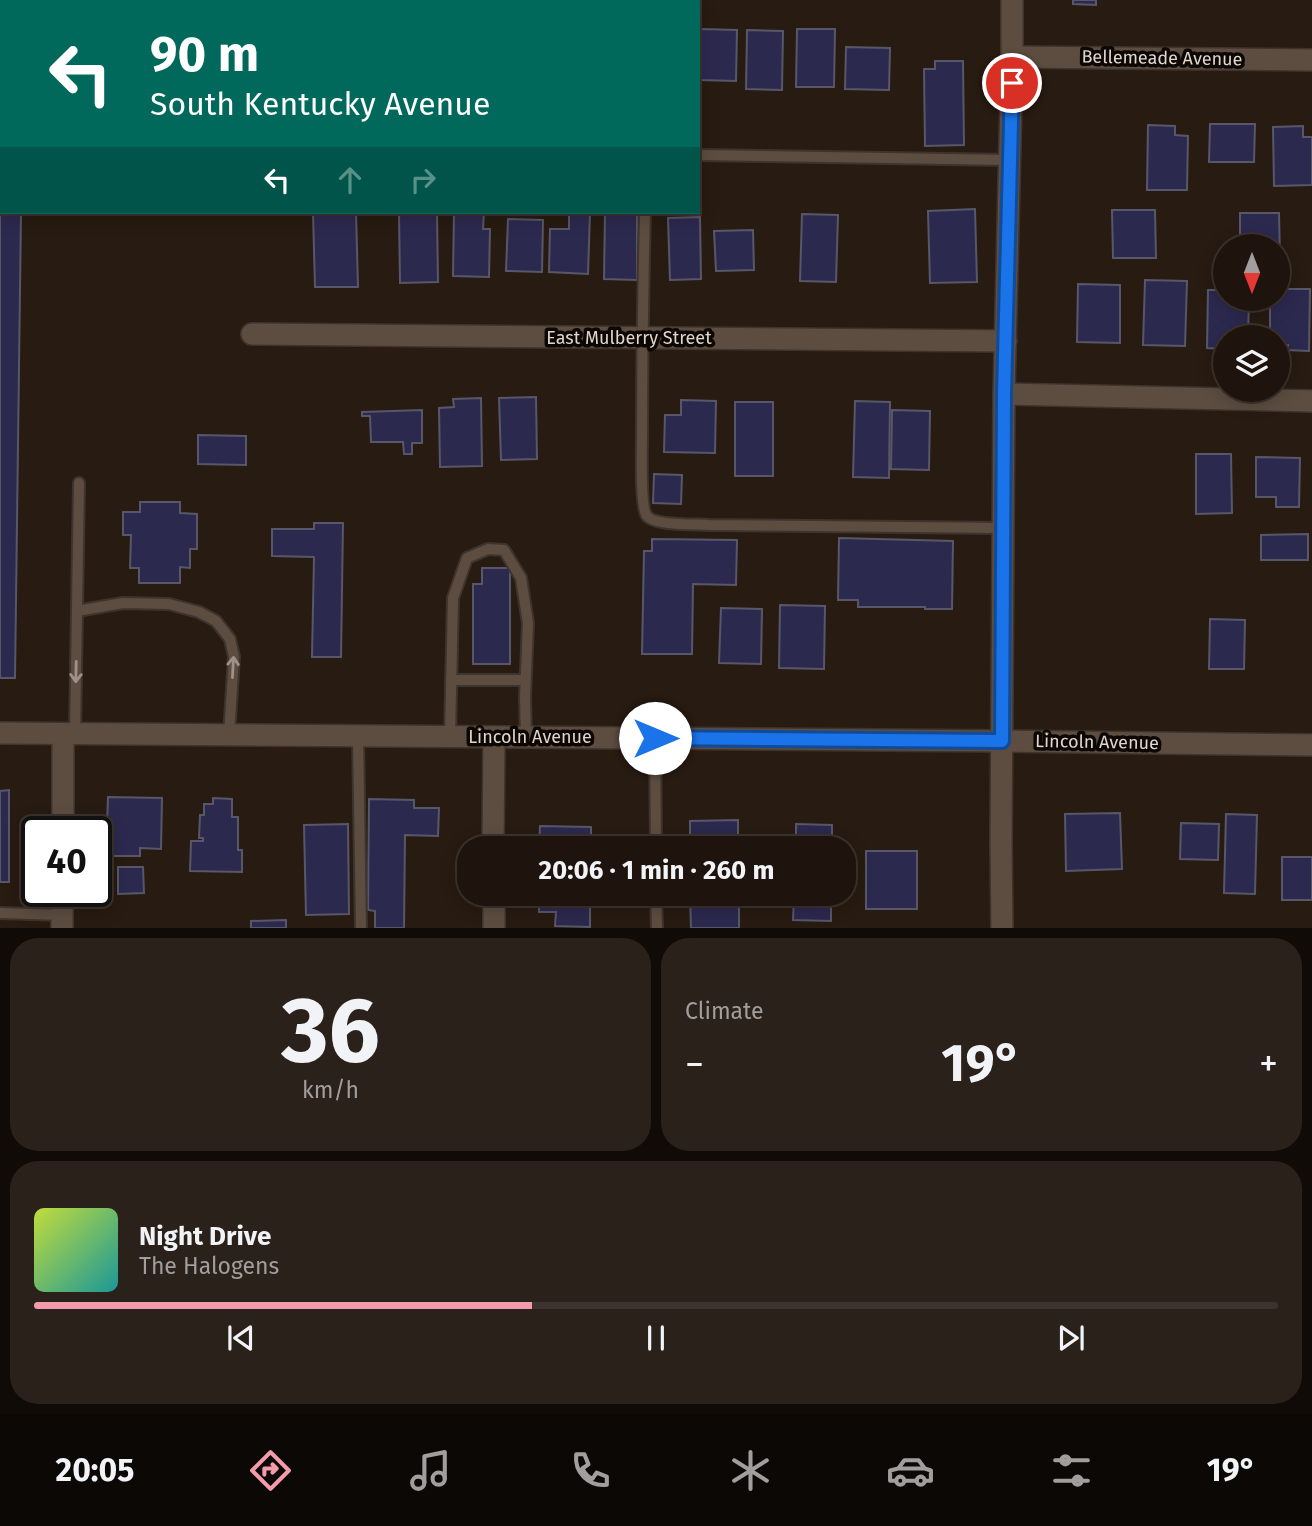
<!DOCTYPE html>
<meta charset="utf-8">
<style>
:root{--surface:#1e140d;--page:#2b211b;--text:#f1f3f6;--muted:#a19e9d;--line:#3c332e;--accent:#f39aab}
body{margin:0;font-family:"Fira Sans",sans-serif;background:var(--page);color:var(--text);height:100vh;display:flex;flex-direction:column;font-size:26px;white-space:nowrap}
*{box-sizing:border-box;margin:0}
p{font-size:23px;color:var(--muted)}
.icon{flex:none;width:38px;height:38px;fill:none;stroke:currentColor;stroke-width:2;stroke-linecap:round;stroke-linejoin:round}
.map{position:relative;height:928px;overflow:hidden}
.details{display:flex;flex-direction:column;gap:10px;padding:10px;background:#100b07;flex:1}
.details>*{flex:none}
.top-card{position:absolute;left:0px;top:0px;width:700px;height:214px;box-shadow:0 4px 18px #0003,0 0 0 2px var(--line);background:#00695c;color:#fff;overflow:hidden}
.needle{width:46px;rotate:180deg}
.controls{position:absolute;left:1213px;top:234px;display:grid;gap:14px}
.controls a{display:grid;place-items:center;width:77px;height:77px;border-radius:50%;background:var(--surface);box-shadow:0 4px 18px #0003,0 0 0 2px var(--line);font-size:35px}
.speed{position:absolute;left:21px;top:816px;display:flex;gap:14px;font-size:35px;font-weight:700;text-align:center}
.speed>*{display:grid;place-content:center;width:91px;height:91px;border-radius:50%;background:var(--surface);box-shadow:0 4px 18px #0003,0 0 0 2px var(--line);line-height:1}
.speed .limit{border:4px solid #111;border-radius:10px;background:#fff;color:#111}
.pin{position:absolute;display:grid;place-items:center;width:60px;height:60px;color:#fff;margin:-30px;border:4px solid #fff;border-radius:50%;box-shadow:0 2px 7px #0007}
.me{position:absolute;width:77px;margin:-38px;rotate:90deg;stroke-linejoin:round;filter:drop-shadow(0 0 5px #0008)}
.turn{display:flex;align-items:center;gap:24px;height:147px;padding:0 35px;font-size:32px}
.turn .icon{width:91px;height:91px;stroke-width:2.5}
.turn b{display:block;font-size:49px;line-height:60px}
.lanes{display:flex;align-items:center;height:66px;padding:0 35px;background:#0003;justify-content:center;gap:35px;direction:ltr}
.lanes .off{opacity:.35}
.big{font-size:52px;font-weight:700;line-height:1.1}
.details .tile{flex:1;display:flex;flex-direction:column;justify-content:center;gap:10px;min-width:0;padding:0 24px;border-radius:28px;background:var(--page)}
.details .dial{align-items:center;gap:0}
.dial b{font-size:91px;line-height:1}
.song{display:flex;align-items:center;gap:21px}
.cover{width:84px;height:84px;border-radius:10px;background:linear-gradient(135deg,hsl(70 70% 55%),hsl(180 70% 35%))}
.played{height:7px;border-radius:4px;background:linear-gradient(90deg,var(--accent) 40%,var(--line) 40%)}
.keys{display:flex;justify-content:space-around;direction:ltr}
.heat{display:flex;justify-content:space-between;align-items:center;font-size:38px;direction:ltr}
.details .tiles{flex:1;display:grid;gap:10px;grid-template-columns:1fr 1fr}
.tile:last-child{grid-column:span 2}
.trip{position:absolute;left:457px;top:836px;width:399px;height:70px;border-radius:28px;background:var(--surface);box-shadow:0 4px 18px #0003,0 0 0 2px var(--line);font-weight:700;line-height:70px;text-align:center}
.dock{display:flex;height:112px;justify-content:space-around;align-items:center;background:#0c0805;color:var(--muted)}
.dock .icon{width:49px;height:49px}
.dock .on{color:var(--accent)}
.dock b{font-size:32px;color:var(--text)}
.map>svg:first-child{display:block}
</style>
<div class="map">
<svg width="1312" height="928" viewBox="0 0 1312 928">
<rect width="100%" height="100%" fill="#281b11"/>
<g fill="#2c294f" stroke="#585769" stroke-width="2">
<polygon points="1073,0 1096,0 1096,5 1073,4"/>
<polygon points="701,29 737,30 736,81 700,80"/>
<polygon points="797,29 835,29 834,87 796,87"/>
<polygon points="747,30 783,31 782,90 746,89"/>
<polygon points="846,47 890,48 889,90 845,89"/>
<polygon points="935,61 963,61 964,145 925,146 924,69 935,69"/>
<polygon points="1210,124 1255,124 1254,162 1209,162"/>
<polygon points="1148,125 1175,126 1175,135 1188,136 1187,190 1147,190"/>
<polygon points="1303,126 1303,137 1312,137 1312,185 1274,186 1273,127"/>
<polygon points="0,200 2,200 2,212 21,212 15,678 0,678"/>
<polygon points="975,209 977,282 930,283 928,211"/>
<polygon points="1112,210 1155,210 1156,258 1113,258"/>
<polygon points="356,212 358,287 315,287 313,213"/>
<polygon points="399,212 437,212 438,282 400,283"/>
<polygon points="454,212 484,212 483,229 490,229 489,277 453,276"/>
<polygon points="569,212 590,212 588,274 549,272 550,229 569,229"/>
<polygon points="605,212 637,212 637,280 604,279"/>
<polygon points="1240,213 1279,213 1280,259 1278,259 1278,247 1240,247"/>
<polygon points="802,214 838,215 836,282 800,281"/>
<polygon points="700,217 701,279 670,280 668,218"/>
<polygon points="508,219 543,220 542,272 506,271"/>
<polygon points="753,230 754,270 716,271 714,231"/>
<polygon points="1145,280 1187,281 1185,346 1143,345"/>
<polygon points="1078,284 1120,285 1120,343 1077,342"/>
<polygon points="1278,289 1310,289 1309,351 1287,350 1288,345 1278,345 1278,338 1270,338 1270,299 1278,299"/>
<polygon points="1208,290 1225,290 1225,299 1249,299 1248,338 1225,338 1225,349 1207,348"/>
<polygon points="536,397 537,459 501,460 499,398"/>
<polygon points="481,398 482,466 440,467 439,408 454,407 453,399"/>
<polygon points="681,400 716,401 715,453 664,452 665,415 681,415"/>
<polygon points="855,401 890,402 889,478 853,477"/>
<rect x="735" y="402" width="38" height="74"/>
<polygon points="422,410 422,443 412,443 412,454 404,454 403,442 371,442 370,416 362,416 362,412"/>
<polygon points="892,410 930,411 929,470 891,469"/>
<polygon points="198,435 246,436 246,465 198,464"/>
<polygon points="1196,454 1231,454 1232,513 1196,514"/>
<polygon points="1256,457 1300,458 1299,507 1276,507 1276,497 1256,497"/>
<polygon points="654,474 682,475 681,504 653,503"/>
<polygon points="140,502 180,502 180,513 197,514 197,549 190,549 190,568 180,567 180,583 139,583 139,568 130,568 131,535 123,535 123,512 140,512"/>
<polygon points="314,523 343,523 341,657 312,657 314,557 272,556 272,529 314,529"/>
<polygon points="1308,534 1308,560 1261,560 1261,535"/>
<polygon points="839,538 953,541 952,609 925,609 925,607 858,607 858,600 838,600"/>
<polygon points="652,539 737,540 736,585 693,584 692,654 642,654 644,551 652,551"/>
<polygon points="482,568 510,568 510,664 473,664 473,584 482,584"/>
<polygon points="780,605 825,606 824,669 779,668"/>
<polygon points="721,608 762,609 761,664 719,663"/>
<polygon points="1210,619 1245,620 1244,669 1209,669"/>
<polygon points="9,790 9,882 0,882 0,791"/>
<polygon points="108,797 162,798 161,849 140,848 140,856 106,856"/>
<polygon points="213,798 232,799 232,817 238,817 238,850 242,850 242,872 190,871 191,841 203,841 203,838 199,838 200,815 204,815 204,804 213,804"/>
<polygon points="369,799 414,800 414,808 439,808 438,836 405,835 404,928 375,928 375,911 368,910"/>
<polygon points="1120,813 1122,869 1066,871 1065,814"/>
<polygon points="1226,814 1257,815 1255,894 1224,893"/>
<polygon points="738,820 738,849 690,849 690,821"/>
<polygon points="1181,823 1219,824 1218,860 1180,859"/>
<polygon points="348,824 349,914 306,915 304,825"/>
<polygon points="796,824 832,825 832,849 789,849 789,843 796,843"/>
<polygon points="540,826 591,827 591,849 539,849"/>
<rect x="866" y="851" width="51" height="58"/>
<rect x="1282" y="857" width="30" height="43"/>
<polygon points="118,867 143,867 144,893 118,894"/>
<polygon points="539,894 590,894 590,927 555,926 556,912 539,912"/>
<polygon points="690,894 739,894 739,928 691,928"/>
<polygon points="794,894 831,894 831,921 793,920"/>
<polygon points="286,920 286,928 251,928 251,921"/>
</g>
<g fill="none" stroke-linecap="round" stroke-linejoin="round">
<g stroke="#3e342e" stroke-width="14">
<g id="service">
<polyline points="649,2 649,0"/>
<polyline points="698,155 1010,160"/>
<path d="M645,212C643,287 642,361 642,436C642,449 640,508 647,516C655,526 696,524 709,525L1003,528"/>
<polyline points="77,611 123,603 169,604 199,612 216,621 230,639 234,657 229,735"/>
<polyline points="451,680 525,680"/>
<polyline points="75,734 79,483"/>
<polyline points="358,736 361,928"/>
<polyline points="450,737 453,598 467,558 488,549 504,550 521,578 528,623 525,697 526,737"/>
<polyline points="655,738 656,849"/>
<polyline points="656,894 657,928"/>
<polyline points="0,913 62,915"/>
</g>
</g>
<g stroke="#3e342e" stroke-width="24">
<g id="minor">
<polyline points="1012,57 1312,60"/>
<polyline points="252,334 1006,341"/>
<polyline points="1004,394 1312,401"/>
<polyline points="63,831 63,734"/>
<polyline points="493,849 494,737"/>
<polyline points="494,894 494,928"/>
<polyline points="62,928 62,891"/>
</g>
</g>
<g stroke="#3e342e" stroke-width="24">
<g id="tertiary">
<polyline points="0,733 1002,741 1312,745"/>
<polyline points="1002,928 1001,843 1004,394 1012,57 1012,0"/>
</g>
</g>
<use href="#service" stroke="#5d4d41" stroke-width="10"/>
<use href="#minor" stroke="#5d4d41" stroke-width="21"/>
<use href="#tertiary" stroke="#5d4d41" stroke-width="21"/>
</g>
<defs><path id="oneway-shaft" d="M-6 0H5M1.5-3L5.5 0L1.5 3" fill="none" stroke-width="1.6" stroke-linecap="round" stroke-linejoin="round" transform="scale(1.75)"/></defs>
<g stroke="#9e9288">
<use href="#oneway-shaft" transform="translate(233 667) rotate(-87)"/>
<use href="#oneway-shaft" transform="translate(76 672) rotate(91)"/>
</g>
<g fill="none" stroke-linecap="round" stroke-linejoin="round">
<g stroke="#114b97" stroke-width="18">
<polyline id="route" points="655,738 1002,741 1004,394 1012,83"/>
</g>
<use href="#route" stroke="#1a73e8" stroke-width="12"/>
</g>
<g text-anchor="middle" stroke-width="7" stroke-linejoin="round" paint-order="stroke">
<g font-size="18" fill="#dfd6cf" stroke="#0d0704">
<text transform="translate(1162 58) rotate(1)" y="6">Bellemeade Avenue</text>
<text x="629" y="344">East Mulberry Street</text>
<text x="530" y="743">Lincoln Avenue</text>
<text transform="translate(1097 742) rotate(1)" y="6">Lincoln Avenue</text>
</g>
</g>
</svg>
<div class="controls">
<a><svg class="needle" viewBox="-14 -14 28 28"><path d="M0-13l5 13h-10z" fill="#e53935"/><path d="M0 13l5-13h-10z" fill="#a19e9d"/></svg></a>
<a><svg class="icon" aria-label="layers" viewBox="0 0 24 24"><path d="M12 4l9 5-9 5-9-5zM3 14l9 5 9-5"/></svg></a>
</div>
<div class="speed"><div class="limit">40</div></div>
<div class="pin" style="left:1012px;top:83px;background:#d93025"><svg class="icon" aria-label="arrive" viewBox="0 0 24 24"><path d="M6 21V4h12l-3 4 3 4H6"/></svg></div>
<svg class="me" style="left:655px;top:738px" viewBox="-20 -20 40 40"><circle r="19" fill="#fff"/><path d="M0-13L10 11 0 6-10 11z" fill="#1a73e8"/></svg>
<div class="trip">20:06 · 1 min · 260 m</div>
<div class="top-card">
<div class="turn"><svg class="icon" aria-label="left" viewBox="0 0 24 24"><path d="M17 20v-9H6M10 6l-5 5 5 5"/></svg><div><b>90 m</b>South Kentucky Avenue</div></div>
<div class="lanes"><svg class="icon" aria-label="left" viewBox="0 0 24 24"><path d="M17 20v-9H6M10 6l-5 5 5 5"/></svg><svg class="icon off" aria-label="ahead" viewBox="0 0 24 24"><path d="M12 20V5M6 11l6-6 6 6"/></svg><svg class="icon off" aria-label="right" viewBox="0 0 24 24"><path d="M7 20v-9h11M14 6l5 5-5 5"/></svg></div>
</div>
</div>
<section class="details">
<div class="tiles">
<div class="tile dial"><b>36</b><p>km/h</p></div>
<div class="tile"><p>Climate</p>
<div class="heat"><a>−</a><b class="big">19°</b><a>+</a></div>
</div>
<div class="tile">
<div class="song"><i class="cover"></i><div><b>Night Drive</b><p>The Halogens</p></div></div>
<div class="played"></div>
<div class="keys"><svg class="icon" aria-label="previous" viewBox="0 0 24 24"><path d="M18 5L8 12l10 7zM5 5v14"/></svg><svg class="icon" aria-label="pause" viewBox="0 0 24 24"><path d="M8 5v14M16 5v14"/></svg><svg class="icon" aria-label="next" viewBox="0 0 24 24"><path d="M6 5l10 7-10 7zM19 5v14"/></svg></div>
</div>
</div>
</section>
<nav class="dock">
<b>20:05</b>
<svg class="icon on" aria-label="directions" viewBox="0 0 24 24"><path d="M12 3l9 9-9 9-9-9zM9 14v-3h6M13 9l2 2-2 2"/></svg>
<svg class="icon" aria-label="music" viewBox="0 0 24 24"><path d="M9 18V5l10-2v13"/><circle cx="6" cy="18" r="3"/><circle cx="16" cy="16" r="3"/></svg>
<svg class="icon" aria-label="phone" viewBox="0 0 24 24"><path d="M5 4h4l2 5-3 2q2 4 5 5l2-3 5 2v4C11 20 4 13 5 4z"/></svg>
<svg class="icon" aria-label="climate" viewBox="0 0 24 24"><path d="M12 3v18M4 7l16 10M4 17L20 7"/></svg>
<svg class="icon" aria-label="car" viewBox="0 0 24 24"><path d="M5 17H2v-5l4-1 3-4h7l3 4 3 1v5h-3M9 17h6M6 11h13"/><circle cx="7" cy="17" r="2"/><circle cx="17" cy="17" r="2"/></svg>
<svg class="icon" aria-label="filters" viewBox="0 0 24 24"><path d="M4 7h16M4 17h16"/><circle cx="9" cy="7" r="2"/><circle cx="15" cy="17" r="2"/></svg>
<b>19°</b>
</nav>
